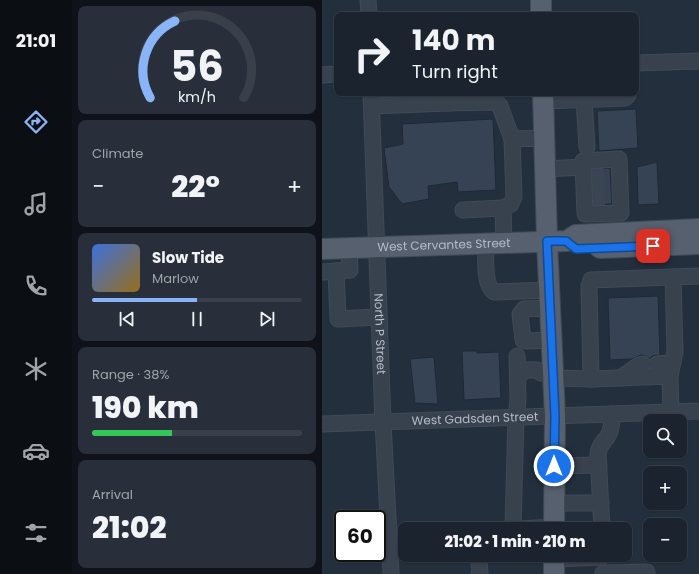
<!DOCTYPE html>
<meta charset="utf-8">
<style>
:root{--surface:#1b232e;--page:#282f3a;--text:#f1f3f6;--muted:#a0a4aa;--line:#39404a;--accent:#8ab4f8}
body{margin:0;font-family:Poppins,sans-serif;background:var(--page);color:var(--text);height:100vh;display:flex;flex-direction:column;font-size:15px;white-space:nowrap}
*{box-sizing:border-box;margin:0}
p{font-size:13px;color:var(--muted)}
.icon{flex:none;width:22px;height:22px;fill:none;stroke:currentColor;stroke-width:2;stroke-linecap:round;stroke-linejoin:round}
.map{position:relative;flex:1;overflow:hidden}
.details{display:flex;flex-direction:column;gap:6px;padding:6px;background:#0f1319;width:250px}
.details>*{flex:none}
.banner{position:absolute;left:12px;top:12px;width:305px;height:84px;border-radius:8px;box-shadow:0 1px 3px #0004,0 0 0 1px var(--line);background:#1b232e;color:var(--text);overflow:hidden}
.tools{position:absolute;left:321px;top:414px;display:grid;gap:8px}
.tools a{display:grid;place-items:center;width:44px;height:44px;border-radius:8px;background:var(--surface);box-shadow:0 1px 3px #0004,0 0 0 1px var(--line);font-size:20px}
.speed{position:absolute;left:12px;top:510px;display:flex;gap:8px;font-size:20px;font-weight:700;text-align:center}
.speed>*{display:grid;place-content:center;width:52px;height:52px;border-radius:50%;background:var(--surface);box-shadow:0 1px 3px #0004,0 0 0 1px var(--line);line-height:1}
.speed .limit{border:2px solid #111;border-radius:6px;background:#fff;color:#111}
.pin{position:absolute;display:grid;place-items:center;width:34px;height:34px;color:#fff;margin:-17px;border-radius:8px;box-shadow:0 2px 6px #0006}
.me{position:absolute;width:44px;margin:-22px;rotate:0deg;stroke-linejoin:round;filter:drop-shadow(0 0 3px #0008)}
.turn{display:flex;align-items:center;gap:14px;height:84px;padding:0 12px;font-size:18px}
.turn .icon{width:52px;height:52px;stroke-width:2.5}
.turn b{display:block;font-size:28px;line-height:34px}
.big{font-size:30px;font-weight:800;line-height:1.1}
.details .tile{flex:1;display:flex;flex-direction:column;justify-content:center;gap:6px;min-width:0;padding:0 14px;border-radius:8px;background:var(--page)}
.details .dial{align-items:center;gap:0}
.dial svg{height:104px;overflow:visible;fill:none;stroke:var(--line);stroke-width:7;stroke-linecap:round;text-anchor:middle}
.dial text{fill:var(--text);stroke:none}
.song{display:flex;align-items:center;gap:12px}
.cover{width:48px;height:48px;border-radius:6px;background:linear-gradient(135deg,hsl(220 70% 55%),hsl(40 70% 35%))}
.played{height:4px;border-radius:2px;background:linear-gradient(90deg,var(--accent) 50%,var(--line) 50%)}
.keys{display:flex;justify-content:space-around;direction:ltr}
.heat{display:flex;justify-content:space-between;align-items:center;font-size:22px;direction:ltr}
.charge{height:6px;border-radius:3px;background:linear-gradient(90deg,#34c759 38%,var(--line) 0)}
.trip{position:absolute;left:76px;top:522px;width:234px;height:40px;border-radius:8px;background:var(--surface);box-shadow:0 1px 3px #0004,0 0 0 1px var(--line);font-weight:800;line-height:40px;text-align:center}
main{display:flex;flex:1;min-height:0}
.dock{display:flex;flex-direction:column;width:72px;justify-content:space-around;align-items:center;background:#0b0e12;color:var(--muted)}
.dock .icon{width:28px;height:28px}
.dock .on{color:var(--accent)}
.dock b{font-size:18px;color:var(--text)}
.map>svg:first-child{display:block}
</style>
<main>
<nav class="dock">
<b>21:01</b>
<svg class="icon on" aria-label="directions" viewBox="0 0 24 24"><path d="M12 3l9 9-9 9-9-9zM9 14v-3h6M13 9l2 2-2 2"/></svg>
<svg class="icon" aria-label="music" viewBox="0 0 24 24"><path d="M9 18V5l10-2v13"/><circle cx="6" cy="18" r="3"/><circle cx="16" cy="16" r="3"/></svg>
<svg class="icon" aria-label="phone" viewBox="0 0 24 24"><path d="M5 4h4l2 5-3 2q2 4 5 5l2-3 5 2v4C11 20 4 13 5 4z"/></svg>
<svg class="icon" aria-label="climate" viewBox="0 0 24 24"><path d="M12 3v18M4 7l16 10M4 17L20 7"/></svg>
<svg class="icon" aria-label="car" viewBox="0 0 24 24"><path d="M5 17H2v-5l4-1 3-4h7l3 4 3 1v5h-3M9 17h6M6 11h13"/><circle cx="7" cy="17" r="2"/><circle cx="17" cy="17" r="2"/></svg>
<svg class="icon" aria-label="filters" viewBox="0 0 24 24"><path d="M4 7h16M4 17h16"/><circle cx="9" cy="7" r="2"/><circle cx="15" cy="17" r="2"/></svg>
</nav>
<section class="details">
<div class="tile dial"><svg viewBox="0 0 100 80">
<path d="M14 69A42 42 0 1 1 86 69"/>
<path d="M14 69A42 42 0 0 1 33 10" stroke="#8ab4f8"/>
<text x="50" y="56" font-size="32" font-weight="700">56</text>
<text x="50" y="72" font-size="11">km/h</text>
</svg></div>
<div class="tile"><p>Climate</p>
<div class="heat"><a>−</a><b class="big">22°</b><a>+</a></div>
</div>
<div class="tile">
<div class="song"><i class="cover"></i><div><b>Slow Tide</b><p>Marlow</p></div></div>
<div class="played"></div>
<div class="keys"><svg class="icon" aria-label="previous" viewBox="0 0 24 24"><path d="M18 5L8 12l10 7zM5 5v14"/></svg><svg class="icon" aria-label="pause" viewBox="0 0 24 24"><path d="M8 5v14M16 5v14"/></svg><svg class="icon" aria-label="next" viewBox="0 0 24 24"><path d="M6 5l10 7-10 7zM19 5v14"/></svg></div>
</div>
<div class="tile"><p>Range · 38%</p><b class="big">190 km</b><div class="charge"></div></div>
<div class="tile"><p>Arrival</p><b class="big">21:02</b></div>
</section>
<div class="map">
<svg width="377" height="574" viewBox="0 0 377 574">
<rect width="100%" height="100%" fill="#242f3e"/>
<g fill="#364354" stroke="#1f2835">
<polygon points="314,109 316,148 277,151 275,111"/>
<polygon points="171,119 174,190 136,192 135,182 106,186 107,199 80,204 67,187 62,148 81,144 80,124"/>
<polygon points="335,162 337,204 316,205 315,167"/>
<polygon points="288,168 290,204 272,205 270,170"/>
<polygon points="336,296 338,355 330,356 328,359 324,356 319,355 310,359 288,360 286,298"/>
<polygon points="140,351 155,351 155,353 177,352 179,398 142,400"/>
<polygon points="112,357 116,404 93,403 88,359"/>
</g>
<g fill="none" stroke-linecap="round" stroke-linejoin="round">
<g stroke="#3a4453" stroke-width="15" stroke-dasharray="15 8" stroke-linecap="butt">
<polyline points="267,175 291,173"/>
<polyline points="268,188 292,186"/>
<polyline points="268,200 293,199"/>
</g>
<g stroke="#414a57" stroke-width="17">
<g id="minor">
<polyline points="46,0 47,15"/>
<polyline points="314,63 377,61"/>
<polyline points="0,75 15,74"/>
<path id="s1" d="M49,93L61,422L69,574"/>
<polyline points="262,99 265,147"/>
<polyline points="222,101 303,98 306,95 306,93"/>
<polyline points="126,103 174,102 178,106 190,139 223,138"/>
<polyline points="50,106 126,103 126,94"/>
<polygon points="297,159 299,213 263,214 261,161"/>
<polyline points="224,169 261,167"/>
<polyline points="141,210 181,208"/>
<path d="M164,243C164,257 161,284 172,292L227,290"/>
<polyline points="182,243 181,208 189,204 192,197 190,139"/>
<polyline points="14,271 28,270 27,248"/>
<polyline points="0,272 14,271 16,319 57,317"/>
<polyline points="228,308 202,309 198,314 201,340 204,341 230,340"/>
<polyline points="335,364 350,363"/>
<polyline points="196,374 199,374 202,370 215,370 219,373 231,372"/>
<polyline points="348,376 353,352 351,277"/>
<polyline points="231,378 269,379 348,376 349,412"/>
<polyline points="299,378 317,365 321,364"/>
<polyline points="269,379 267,286 269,280 377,276"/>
<path id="s2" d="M0,424L377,411"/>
<polyline points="233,466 277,465"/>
<polyline points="233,503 279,503"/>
<polyline points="191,529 194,417 196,400 195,356"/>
<polyline points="199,529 232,527"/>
<path d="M280,529L276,454C277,443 283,442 287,434C290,427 290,421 290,414"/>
<polyline points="156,555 158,572 157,574"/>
<polyline points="232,559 280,557"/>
<polyline points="281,573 325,572"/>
</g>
</g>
<g stroke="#414a57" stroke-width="22">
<g id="major">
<polyline points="219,0 219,15"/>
<polyline points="221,93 225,241 233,416 232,529"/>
<polyline points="278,248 377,244"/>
<path id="s3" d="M0,249L245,241L254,235L377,229"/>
<polyline points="232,574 232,555"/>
</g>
</g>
<use href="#minor" stroke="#38414e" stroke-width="15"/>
<use href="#major" stroke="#56606e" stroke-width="20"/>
</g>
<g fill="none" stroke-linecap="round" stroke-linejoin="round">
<g stroke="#114b97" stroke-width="10">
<polyline id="route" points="232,466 233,416 225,241 244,241 254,249 331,246"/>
</g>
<use href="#route" stroke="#1a73e8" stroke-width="7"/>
</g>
<g text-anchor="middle" stroke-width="4" stroke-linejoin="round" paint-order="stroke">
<g font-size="12" fill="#b4bcc9" stroke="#1d2633">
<text dy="4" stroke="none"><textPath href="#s3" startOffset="122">West Cervantes Street</textPath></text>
<text dy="4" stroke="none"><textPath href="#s1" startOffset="241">North P Street</textPath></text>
<text dy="4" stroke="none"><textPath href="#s2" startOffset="153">West Gadsden Street</textPath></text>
</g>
</g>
</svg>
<div class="tools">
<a><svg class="icon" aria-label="search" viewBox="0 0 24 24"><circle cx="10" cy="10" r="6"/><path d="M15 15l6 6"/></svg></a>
<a>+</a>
<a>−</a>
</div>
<div class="speed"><div class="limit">60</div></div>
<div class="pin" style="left:331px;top:246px;background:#d93025"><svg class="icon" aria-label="arrive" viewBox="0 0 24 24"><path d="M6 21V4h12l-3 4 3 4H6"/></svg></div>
<svg class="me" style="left:232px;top:466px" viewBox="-20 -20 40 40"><circle r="17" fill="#1a73e8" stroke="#fff" stroke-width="3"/><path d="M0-11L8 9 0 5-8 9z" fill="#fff"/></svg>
<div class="trip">21:02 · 1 min · 210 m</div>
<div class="banner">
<div class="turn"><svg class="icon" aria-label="right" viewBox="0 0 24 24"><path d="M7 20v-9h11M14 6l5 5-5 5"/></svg><div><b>140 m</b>Turn right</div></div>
</div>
</div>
</main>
